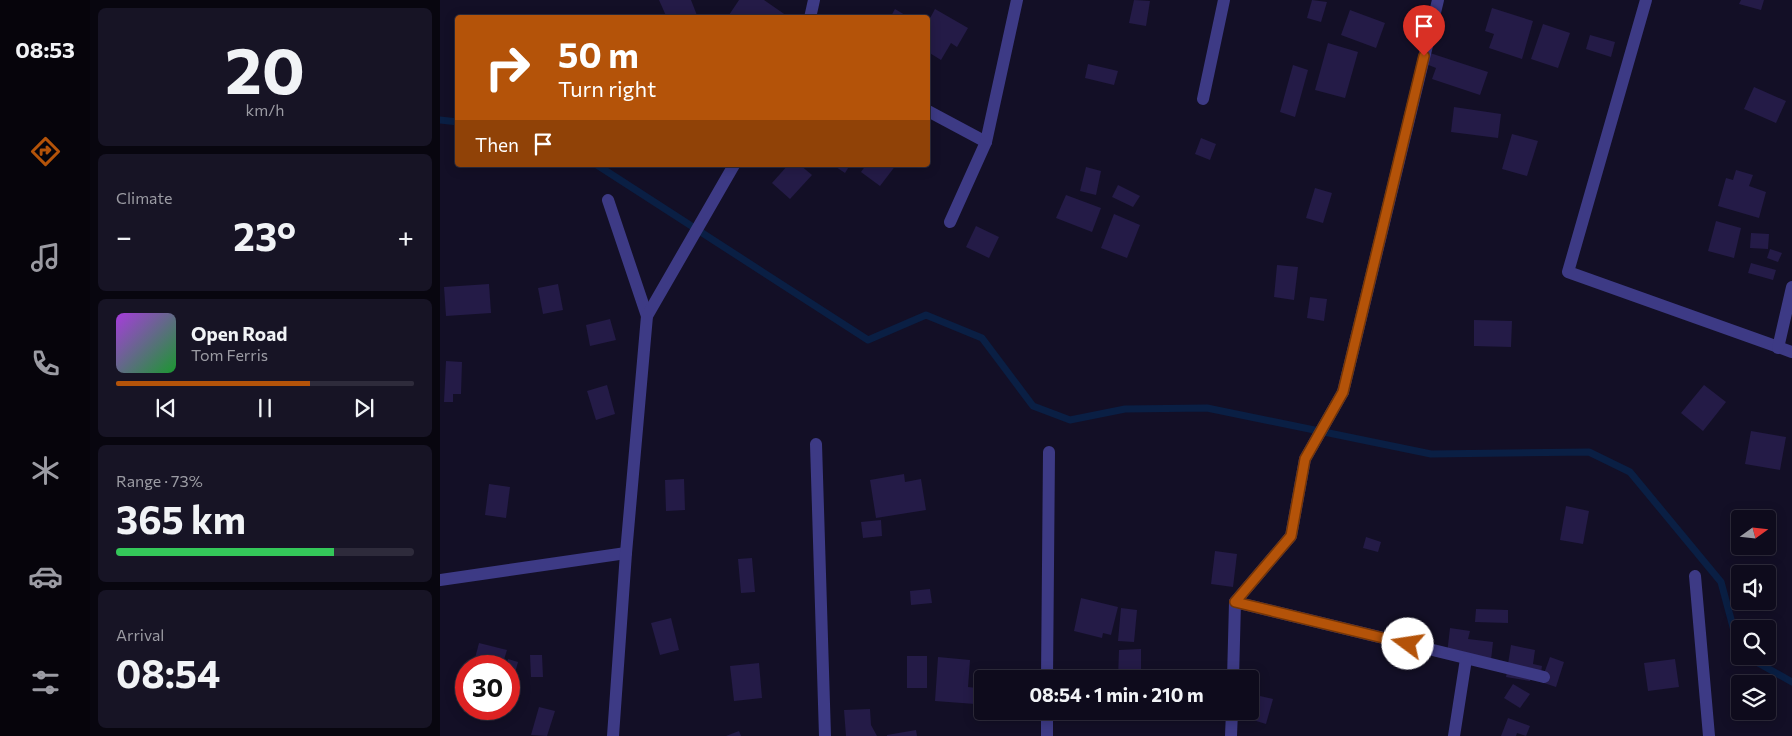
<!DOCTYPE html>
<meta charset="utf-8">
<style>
:root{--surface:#0e0b1c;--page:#171425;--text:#f1f3f6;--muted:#9b9ba3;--line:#2e2b3b;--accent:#b45309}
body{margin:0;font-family:Commissioner,sans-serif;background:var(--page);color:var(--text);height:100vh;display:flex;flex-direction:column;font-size:19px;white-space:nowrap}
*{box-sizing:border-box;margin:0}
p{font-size:16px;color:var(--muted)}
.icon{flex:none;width:28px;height:28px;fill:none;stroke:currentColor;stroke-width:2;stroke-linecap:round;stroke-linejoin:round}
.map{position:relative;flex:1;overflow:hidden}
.panel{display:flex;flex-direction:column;gap:8px;padding:8px;background:#08060f;width:350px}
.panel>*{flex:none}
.hud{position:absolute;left:15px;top:15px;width:475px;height:152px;border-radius:5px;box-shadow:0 2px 12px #0003,0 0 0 1px var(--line);background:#b45309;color:#fff;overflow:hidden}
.needle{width:32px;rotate:75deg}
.controls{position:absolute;left:1291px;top:510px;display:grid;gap:10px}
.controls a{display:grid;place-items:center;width:45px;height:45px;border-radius:5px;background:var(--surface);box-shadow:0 2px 12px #0003,0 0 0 1px var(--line);font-size:25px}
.speed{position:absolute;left:15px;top:655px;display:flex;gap:10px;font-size:25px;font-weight:700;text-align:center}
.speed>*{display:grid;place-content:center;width:65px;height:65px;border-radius:50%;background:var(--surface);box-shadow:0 2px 12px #0003,0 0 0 1px var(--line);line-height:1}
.speed .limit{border:8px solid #d22;background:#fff;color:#111}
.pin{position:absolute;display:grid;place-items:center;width:42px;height:42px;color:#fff;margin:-51px -21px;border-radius:50% 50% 50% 0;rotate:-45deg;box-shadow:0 0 5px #0007}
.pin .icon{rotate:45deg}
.me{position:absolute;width:55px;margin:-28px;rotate:284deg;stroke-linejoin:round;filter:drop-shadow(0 0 4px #0008)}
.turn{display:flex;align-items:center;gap:18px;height:105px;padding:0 20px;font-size:22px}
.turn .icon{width:65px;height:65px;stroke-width:2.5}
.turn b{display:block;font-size:35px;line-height:42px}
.then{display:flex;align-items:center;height:48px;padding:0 20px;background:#0003;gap:10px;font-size:19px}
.big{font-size:38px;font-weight:700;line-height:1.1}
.panel .tile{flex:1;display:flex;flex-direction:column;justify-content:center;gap:8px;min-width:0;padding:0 18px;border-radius:8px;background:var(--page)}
.panel .dial{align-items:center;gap:0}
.dial b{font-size:65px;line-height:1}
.song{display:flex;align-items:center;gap:15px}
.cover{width:60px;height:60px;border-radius:8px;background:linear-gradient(135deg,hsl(280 70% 55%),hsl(130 70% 35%))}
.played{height:5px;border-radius:2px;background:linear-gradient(90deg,var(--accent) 65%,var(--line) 65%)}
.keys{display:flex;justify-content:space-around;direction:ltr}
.heat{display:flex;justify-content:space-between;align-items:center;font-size:28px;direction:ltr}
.charge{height:8px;border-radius:4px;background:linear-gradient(90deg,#34c759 73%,var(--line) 0)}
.trip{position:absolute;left:534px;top:670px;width:285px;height:50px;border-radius:5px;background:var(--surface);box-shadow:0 2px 12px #0003,0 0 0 1px var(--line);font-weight:700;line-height:50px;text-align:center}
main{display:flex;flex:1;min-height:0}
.dock{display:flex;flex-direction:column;width:90px;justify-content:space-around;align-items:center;background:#06040b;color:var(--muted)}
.dock .icon{width:35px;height:35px}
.dock .current{color:var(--accent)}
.dock b{font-size:22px;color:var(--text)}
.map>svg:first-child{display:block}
</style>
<main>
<nav class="dock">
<b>08:53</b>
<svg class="icon current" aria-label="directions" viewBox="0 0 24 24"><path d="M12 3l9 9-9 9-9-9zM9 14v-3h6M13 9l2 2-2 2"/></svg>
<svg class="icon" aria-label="music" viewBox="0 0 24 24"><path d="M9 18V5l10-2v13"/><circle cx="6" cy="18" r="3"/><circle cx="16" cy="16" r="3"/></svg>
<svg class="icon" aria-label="phone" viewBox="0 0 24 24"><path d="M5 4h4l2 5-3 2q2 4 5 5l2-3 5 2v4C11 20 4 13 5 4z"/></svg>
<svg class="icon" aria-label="climate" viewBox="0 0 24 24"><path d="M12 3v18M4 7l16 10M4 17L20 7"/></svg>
<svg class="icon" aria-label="car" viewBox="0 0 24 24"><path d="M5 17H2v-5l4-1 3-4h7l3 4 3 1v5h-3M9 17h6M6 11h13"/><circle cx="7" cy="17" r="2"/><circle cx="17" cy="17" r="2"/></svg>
<svg class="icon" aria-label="filters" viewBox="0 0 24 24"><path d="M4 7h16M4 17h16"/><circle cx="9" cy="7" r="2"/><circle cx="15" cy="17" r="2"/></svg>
</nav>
<section class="panel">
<div class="tile dial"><b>20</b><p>km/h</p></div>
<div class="tile"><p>Climate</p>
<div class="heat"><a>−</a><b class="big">23°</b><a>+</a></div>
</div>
<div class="tile">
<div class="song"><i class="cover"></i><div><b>Open Road</b><p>Tom Ferris</p></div></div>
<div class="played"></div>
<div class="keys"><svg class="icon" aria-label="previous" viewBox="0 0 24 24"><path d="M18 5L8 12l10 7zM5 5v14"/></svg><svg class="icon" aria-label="pause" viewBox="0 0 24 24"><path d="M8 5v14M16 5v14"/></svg><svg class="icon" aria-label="next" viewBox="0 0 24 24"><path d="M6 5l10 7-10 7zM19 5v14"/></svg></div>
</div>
<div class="tile"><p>Range · 73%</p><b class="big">365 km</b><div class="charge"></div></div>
<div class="tile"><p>Arrival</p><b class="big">08:54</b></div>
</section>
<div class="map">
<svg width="1352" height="736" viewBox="0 0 1352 736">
<rect width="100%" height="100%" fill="#130f26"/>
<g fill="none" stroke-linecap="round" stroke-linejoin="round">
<g stroke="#0a1f44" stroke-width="7">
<polyline points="0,120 18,122"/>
<polyline points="157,165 428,340 486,315 542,338 593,406 630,420 685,409 767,408 991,454 1149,452 1190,472 1281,582 1300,653"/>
<polyline points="1306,656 1352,682"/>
</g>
</g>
<g fill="#241b47">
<polygon points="219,0 251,0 258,18 227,18"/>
<polygon points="299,0 324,0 350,18 287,18"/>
<polygon points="694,0 710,1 706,26 689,23"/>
<polygon points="872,0 887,2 881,22 867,18"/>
<polygon points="1301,0 1324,0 1321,10 1299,4"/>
<polygon points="1052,8 1093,21 1082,59 1049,48 1054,34 1045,31"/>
<polygon points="455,9 470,18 450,18"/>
<polygon points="495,9 528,28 517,47 511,43 501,60 488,52 488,22"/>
<polygon points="910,10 945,23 936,48 901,35"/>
<polygon points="1103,24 1130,33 1118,68 1091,59"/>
<polygon points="1150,35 1175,42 1171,57 1146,49"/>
<polygon points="888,43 918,52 905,98 875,90"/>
<polygon points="990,53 1048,72 1040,95 992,79 996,68 986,64"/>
<polygon points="648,64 678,71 674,85 645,78"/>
<polygon points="853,65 868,70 855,117 840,112"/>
<polygon points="1314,87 1346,101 1336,123 1304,109"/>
<polygon points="1014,107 1061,114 1058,138 1011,132"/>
<polygon points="1072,134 1098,141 1087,176 1062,169"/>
<polygon points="761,138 776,144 770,160 755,154"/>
<polygon points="348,165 360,165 372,175 350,199 332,183"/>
<polygon points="393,165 410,165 405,173"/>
<polygon points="426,165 456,165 440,186 421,172"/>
<polygon points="646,167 661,171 656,195 640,191"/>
<polygon points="1296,170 1313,175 1309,186 1326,192 1319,218 1278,206 1286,178 1293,180"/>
<polygon points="678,185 700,196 693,207 672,197"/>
<polygon points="875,188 892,193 883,223 866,218"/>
<polygon points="626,195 661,208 652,232 616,218"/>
<polygon points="674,214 700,225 687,258 661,248"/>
<polygon points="1276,221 1301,228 1294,258 1268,251"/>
<polygon points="536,226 559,237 549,258 526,247"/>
<polygon points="1311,233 1329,234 1328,249 1310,248"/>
<polygon points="1330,249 1342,253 1338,262 1327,258"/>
<polygon points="1311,263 1336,270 1333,280 1308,273"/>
<polygon points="837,265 858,267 854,300 834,297"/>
<polygon points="49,284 51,313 6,316 4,287"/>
<polygon points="118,284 123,310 103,314 98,288"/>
<polygon points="870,297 887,299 884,321 867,318"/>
<polygon points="170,319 176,340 150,346 146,325"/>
<polygon points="1034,320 1072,321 1071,347 1034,346"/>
<polygon points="6,361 22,362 21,394 13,394 13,402 4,402"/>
<polygon points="167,385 175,414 156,420 147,391"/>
<polygon points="1264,385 1286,402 1263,431 1241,413"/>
<polygon points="1311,431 1346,437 1340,470 1305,464"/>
<polygon points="464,474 465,482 481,479 486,510 436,518 430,480"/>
<polygon points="244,479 245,510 226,511 225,480"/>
<polygon points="49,484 70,487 66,518 45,515"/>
<polygon points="1126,506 1149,511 1143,544 1120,540"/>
<polygon points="441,520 442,536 423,538 421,522"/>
<polygon points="926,537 941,542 938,552 923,548"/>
<polygon points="775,551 797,554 793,587 771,584"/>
<polygon points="312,558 315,592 301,593 298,559"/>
<polygon points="490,589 492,603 471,605 470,591"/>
<polygon points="641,598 678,607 671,635 663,633 662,638 634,631"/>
<polygon points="681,608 697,610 694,642 678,641"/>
<polygon points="1036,609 1068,610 1068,623 1035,622"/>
<polygon points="231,618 239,650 220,655 211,623"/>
<polygon points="1010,628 1030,631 1028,639 1053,642 1051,660 1007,654"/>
<polygon points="39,643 67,650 62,666 33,666"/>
<polygon points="1071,645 1095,650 1093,664 1102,666 1100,679 1091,678 1090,681 1066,677"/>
<polygon points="701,649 701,679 678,679 679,650"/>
<polygon points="90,655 102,655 103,677 91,677"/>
<rect x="467" y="656" width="20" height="32"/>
<polygon points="498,657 530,660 528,687 537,688 535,704 495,701"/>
<polygon points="1110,657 1124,662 1116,687 1101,682"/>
<polygon points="68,659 78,662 75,673 69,672 69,666 66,666"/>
<polygon points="1235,659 1239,687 1208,691 1204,663"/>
<polygon points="319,663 322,698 294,701 290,666"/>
<polygon points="1073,684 1090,694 1080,708 1064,698"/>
<polygon points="820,696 833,699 826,724 813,720"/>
<polygon points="99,707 115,711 107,736 91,735"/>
<polygon points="430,709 431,725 437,736 406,736 404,710"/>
<polygon points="1068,718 1090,726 1086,736 1077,733 1076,736 1061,736"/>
<polygon points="476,730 477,736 447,736 447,735"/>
<polygon points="299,731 301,736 286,736"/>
</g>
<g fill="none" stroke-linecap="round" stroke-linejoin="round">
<polyline stroke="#3d3a85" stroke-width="12" points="795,602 851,536 865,459 903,392"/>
<g stroke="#3d3a85" stroke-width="12">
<polyline points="1206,0 1128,272 1352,352"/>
<polyline points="370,18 374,0"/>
<polyline points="763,99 784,0"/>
<polyline points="488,111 546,142"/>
<polyline points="168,200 207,316"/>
<polyline points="510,222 546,142 577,0"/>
<polyline points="1338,348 1352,287"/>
<polyline points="903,392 998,0"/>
<polyline points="376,444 385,736"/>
<polyline points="1255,576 1269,736"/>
<polyline points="0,580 186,553"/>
<polyline points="607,679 609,452"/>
<polyline points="793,679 795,602 1104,677"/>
<polyline points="173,736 186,553 207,316 294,165"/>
<polyline points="607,736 607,711"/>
<polyline points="791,736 792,711"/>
<polyline points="1014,736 1026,659"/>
</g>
</g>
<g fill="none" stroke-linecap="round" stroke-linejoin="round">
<g stroke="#753606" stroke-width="12">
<polyline id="route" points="968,644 795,602 851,536 865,459 903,392 984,56"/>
</g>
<use href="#route" stroke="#b45309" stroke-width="9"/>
</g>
</svg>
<div class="controls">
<a><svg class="needle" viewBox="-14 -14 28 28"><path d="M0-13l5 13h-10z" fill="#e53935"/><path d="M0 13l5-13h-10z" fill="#9b9ba3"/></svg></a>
<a><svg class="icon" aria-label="sound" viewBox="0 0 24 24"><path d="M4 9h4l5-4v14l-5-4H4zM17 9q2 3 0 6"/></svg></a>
<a><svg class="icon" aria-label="search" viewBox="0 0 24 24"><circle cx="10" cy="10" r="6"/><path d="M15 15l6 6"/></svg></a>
<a><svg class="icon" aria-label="layers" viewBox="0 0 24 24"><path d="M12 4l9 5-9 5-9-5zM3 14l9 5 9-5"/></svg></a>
</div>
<div class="speed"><div class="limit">30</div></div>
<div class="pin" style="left:984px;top:56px;background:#d93025"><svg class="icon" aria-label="arrive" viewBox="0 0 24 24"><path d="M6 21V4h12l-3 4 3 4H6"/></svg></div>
<svg class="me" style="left:968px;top:644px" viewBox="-20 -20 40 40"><circle r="19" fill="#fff"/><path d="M0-13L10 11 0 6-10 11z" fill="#b45309"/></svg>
<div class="trip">08:54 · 1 min · 210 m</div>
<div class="hud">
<div class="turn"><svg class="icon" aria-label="right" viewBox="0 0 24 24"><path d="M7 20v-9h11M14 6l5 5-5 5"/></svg><div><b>50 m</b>Turn right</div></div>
<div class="then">Then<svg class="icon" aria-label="arrive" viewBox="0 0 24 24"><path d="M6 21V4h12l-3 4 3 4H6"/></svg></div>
</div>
</div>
</main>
